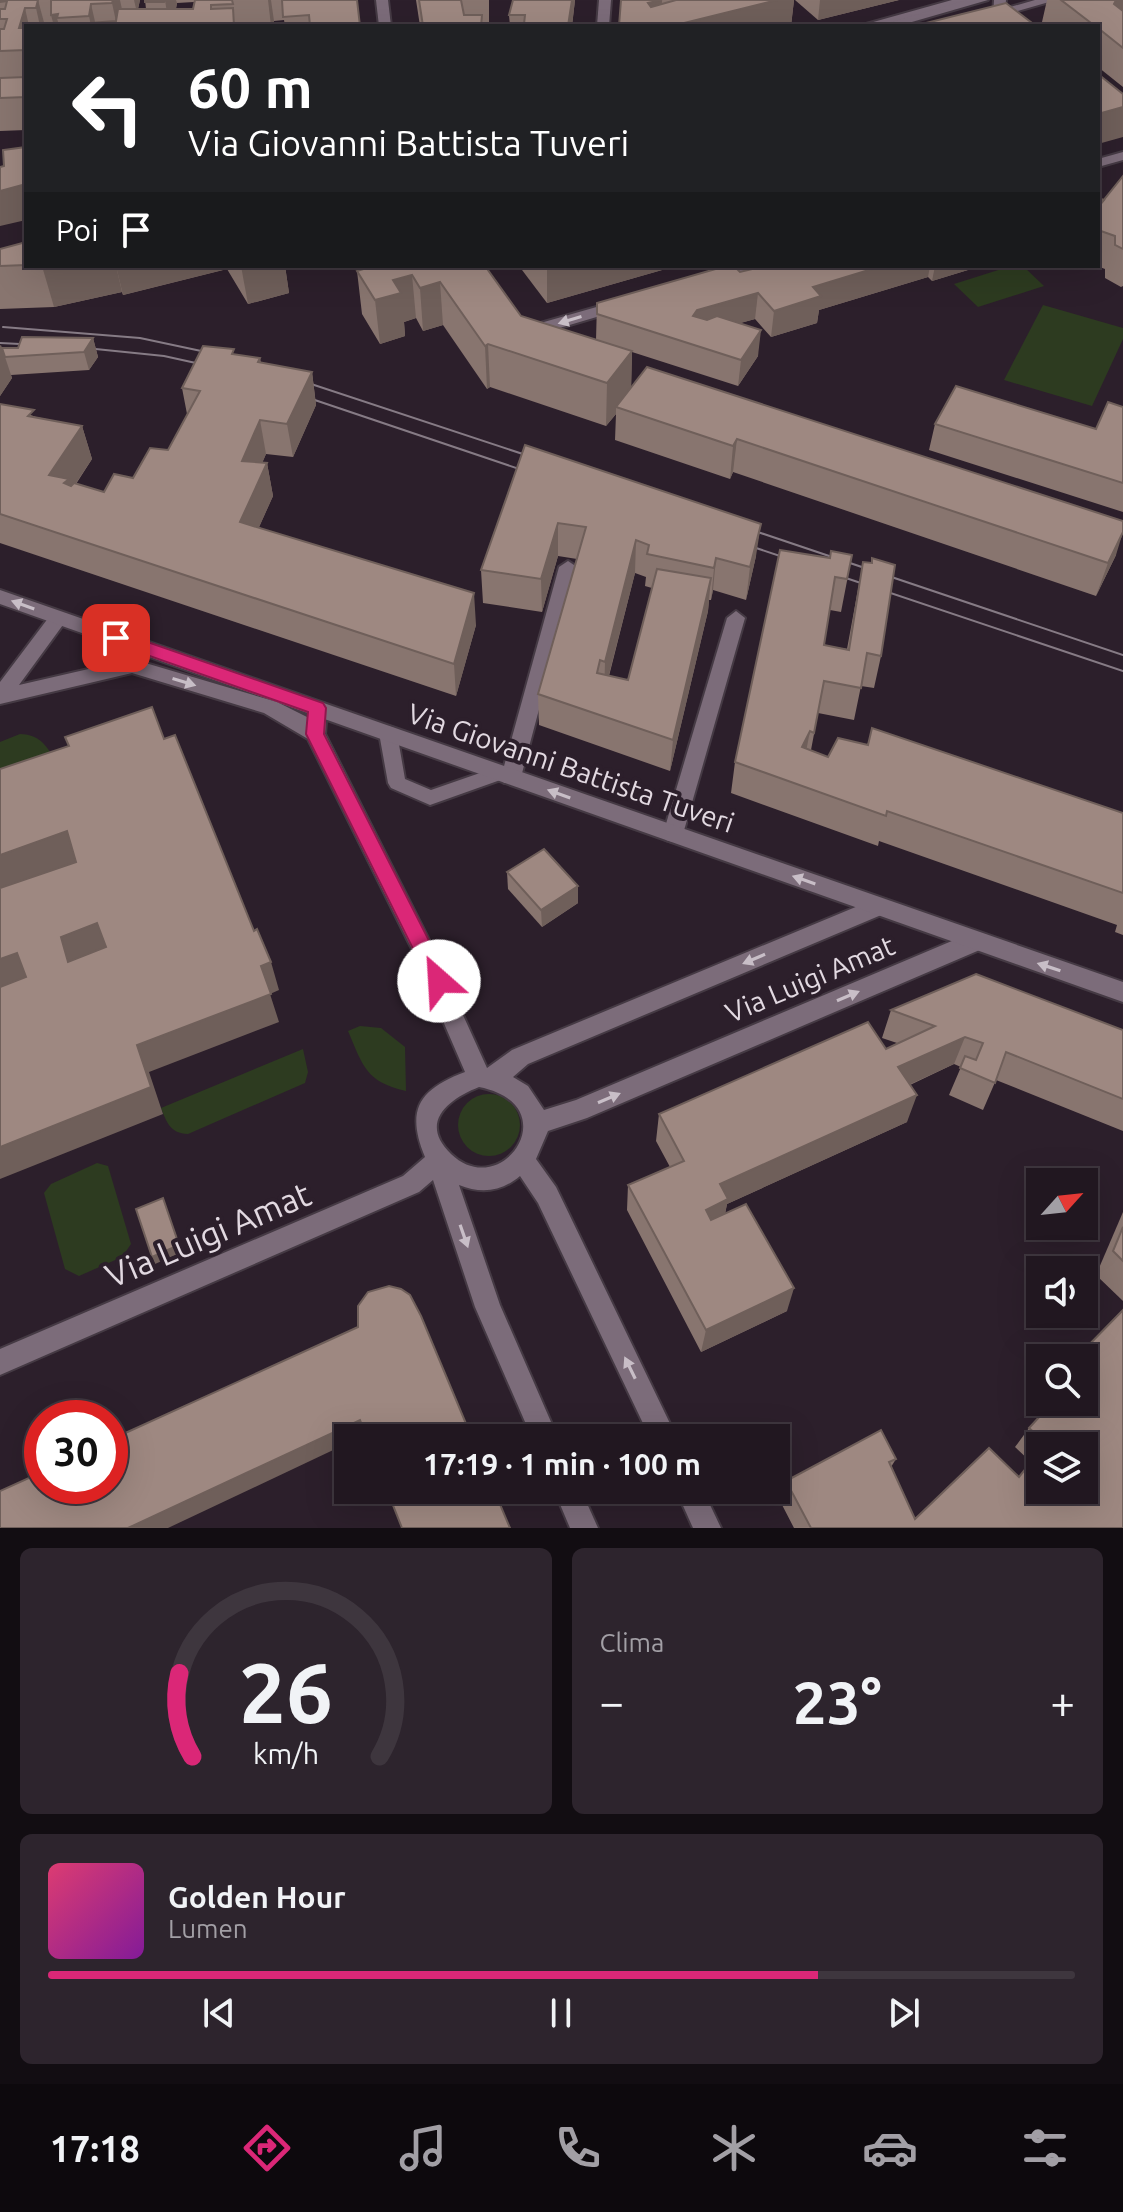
<!DOCTYPE html>
<html lang="it">
<meta charset="utf-8">
<style>
:root{--surface:#211720;--page:#2d242d;--text:#f1f3f6;--muted:#a29fa5;--line:#3e363e;--accent:#db2777}
body{margin:0;font-family:Ubuntu,sans-serif;background:var(--page);color:var(--text);height:100vh;display:flex;flex-direction:column;font-size:30px;white-space:nowrap}
*{box-sizing:border-box;margin:0}
p{font-size:26px;color:var(--muted)}
.icon{flex:none;width:44px;height:44px;fill:none;stroke:currentColor;stroke-width:2;stroke-linecap:round;stroke-linejoin:round}
.map{position:relative;height:1528px;overflow:hidden}
.drawer{display:flex;flex-direction:column;gap:20px;padding:20px;background:#120d12;flex:1}
.drawer>*{flex:none}
.banner{position:absolute;left:24px;top:24px;width:1076px;height:244px;border-radius:0px;box-shadow:0 8px 32px #0002,0 0 0 2px var(--line);background:#202124;color:#fff;overflow:hidden}
.needle{width:52px;rotate:63deg}
.controls{position:absolute;left:1026px;top:1168px;display:grid;gap:16px}
.controls a{display:grid;place-items:center;width:72px;height:72px;border-radius:0px;background:var(--surface);box-shadow:0 8px 32px #0002,0 0 0 2px var(--line);font-size:40px}
.speed{position:absolute;left:24px;top:1400px;display:flex;gap:16px;font-size:40px;font-weight:700;text-align:center}
.speed>*{display:grid;place-content:center;width:104px;height:104px;border-radius:50%;background:var(--surface);box-shadow:0 8px 32px #0002,0 0 0 2px var(--line);line-height:1}
.speed .limit{border:12px solid #d22;background:#fff;color:#111}
.pin{position:absolute;display:grid;place-items:center;width:68px;height:68px;color:#fff;margin:-34px;border-radius:16px;box-shadow:0 4px 12px #0006}
.me{position:absolute;width:88px;margin:-44px;rotate:334deg;stroke-linejoin:round;filter:drop-shadow(0 0 6px #0008)}
.turn{display:flex;align-items:center;gap:28px;height:168px;padding:0 32px;font-size:36px}
.turn .icon{width:104px;height:104px;stroke-width:2.5}
.turn b{display:block;font-size:56px;line-height:68px}
.then{display:flex;align-items:center;height:76px;padding:0 32px;background:#0003;gap:16px;font-size:30px}
.big{font-size:60px;font-weight:700;line-height:1.1}
.drawer .widget{flex:1;display:flex;flex-direction:column;justify-content:center;gap:12px;min-width:0;padding:0 28px;border-radius:12px;background:var(--page)}
.drawer .dial{align-items:center;gap:0}
.dial svg{height:208px;overflow:visible;fill:none;stroke:var(--line);stroke-width:7;stroke-linecap:round;text-anchor:middle}
.dial text{fill:var(--text);stroke:none}
.song{display:flex;align-items:center;gap:24px}
.cover{width:96px;height:96px;border-radius:12px;background:linear-gradient(135deg,hsl(340 70% 55%),hsl(290 70% 35%))}
.played{height:8px;border-radius:4px;background:linear-gradient(90deg,var(--accent) 75%,var(--line) 75%)}
.keys{display:flex;justify-content:space-around;direction:ltr}
.heat{display:flex;justify-content:space-between;align-items:center;font-size:44px;direction:ltr}
.drawer .tiles{flex:1;display:grid;gap:20px;grid-template-columns:1fr 1fr}
.widget:last-child{grid-column:span 2}
.trip{position:absolute;left:334px;top:1424px;width:456px;height:80px;border-radius:0px;background:var(--surface);box-shadow:0 8px 32px #0002,0 0 0 2px var(--line);font-weight:700;line-height:80px;text-align:center}
.dock{display:flex;height:128px;justify-content:space-around;align-items:center;background:#0d090d;color:var(--muted)}
.dock .icon{width:56px;height:56px}
.dock .on{color:var(--accent)}
.dock b{font-size:36px;color:var(--text)}
.map>svg:first-child{display:block}
</style>
<div class="map">
<svg width="1123" height="1528" viewBox="0 0 1123 1528">
<rect width="100%" height="100%" fill="#2c1f2b"/>
<g fill="#2d3b20">
<polygon points="1011,266 1023,266 1044,286 978,307 954,284"/>
<polygon points="1043,305 1123,328 1123,339 1092,406 1004,380"/>
<path d="M20,734C37,735 43,741 52,755L0,805V742Z"/>
<path d="M360,1026L381,1028L405,1047L406,1091C366,1082 363,1066 348,1031Z"/>
<path d="M303,1049L308,1072L305,1083L188,1134C170,1133 167,1123 161,1108Z"/>
<circle cx="489" cy="1125" r="31"/>
<polygon points="97,1163 108,1166 131,1244 122,1257 79,1276 65,1269 44,1193 51,1184"/>
</g>
<g fill="none" stroke-linecap="round" stroke-linejoin="round">
<g stroke="#453a44" stroke-width="4">
<g id="lane">
<polygon points="952,0 971,0 879,26 859,26"/>
<polygon points="388,726 394,728 397,733 405,779 431,790 500,766 506,768 509,773 506,778 430,805 391,788 388,783 379,733 382,728"/>
</g>
</g>
<g stroke="#453a44" stroke-width="4">
<g id="street">
<polygon points="376,0 388,0 391,26 379,26"/>
<polygon points="599,0 611,0 609,26 597,26"/>
<polygon points="994,0 1006,0 1005,12 1021,26 1007,26 993,16"/>
<polygon points="1123,152 1123,160 1098,167 1098,159"/>
<polygon points="735,266 760,266 713,282 705,277"/>
<polygon points="621,300 629,305 627,308 529,337 521,332 523,328"/>
<polygon points="568,561 577,567 521,777 518,783 504,783 501,777 559,567"/>
<path d="M59,611L68,618L19,685L132,659L277,702L307,717L310,703H324L327,708L325,734L429,940L487,1068L512,1050L870,901L878,898L886,901L889,907L886,913L528,1064L513,1077L528,1086L544,1110L576,1100L966,935L974,933L982,935L985,942L982,949L587,1118L548,1131L536,1159L556,1187L677,1438H650L538,1203L520,1176C501,1192 481,1194 459,1185L500,1305L558,1438H532L475,1307L433,1180L419,1192L0,1375V1349L403,1176L425,1157C405,1109 420,1089 465,1072L411,947L308,739L264,713L132,673L0,704V682L52,613ZM479,1087C569,1105 502,1203 451,1154C418,1122 449,1099 479,1087Z"/>
<polygon points="736,611 745,618 683,834 680,840 673,842 666,840 663,834 727,618"/>
<polygon points="554,1490 581,1490 598,1528 570,1528"/>
<polygon points="676,1490 703,1490 721,1528 693,1528"/>
</g>
</g>
<g stroke="#453a44" stroke-width="4">
<g id="secondary">
<polygon points="967,0 988,0 898,26 877,26"/>
<polygon points="1035,0 1056,0 965,26 944,26"/>
<polygon points="0,590 1123,982 1123,1002 0,604"/>
</g>
</g>
<use href="#lane" fill="#7c6c7a" fill-rule="evenodd"/>
<use href="#street" fill="#7c6c7a" fill-rule="evenodd"/>
<use href="#secondary" fill="#7c6c7a" fill-rule="evenodd"/>
<g stroke="#867b85" stroke-width="2">
<polyline points="3,327 140,338 220,355"/>
<polyline points="0,343 40,345"/>
<polyline points="76,347 164,356 214,367"/>
<polyline points="293,378 544,461"/>
<polyline points="294,393 537,475"/>
<polyline points="737,525 1123,655"/>
<polyline points="738,542 798,562"/>
<polyline points="825,571 1123,671"/>
</g>
</g>
<g fill="#88756f" fill-rule="evenodd">
<path d="M0,0H140L138,9H146L145,0H357L360,26H285L284,20L274,21L273,26H26V130L0,131ZM194,2L193,9H176L177,3Z"/>
<polygon points="416,0 489,0 489,26 420,26"/>
<polygon points="575,0 572,26 510,26 509,15"/>
<polygon points="621,0 794,0 791,26 619,26"/>
<polygon points="795,0 899,0 818,20"/>
<polygon points="1047,0 1123,0 1123,87 1098,67 1098,26 1046,26 1042,22"/>
<polygon points="1123,176 1123,286 1121,287 1105,278 1105,269 1097,266 1098,198 1104,200"/>
<polygon points="26,242 26,266 285,266 289,293 248,304 227,269 123,295 122,292 54,307 0,309 0,249"/>
<polygon points="485,266 521,316 596,340 597,303 765,266 981,266 932,281 928,277 819,310 817,323 771,337 755,319 740,323 758,356 738,386 632,352 631,388 1116,555 1096,596 733,472 730,479 615,440 616,414 606,426 490,387 487,389 443,325 423,331 416,318 404,322 405,336 380,344 362,314 357,271"/>
<polygon points="519,266 676,266 547,303"/>
<polygon points="22,337 93,338 98,357 89,370 11,375 12,378 0,396 0,345 2,348 18,348"/>
<polygon points="235,355 260,358 261,363 312,372 316,405 293,457 266,454 262,463 267,463 273,496 259,527 476,625 456,696 0,543 0,404 36,417 82,426 92,459 76,484 104,492 133,478 168,450 187,414 182,388"/>
<polygon points="1123,407 1123,512 929,450 935,424 1096,429"/>
<path d="M525,445L756,556L746,600L713,590L711,600H709L708,611L670,771L539,725L538,694L577,559L558,556L542,612L483,603L481,570ZM635,573L646,577L645,586L652,588L628,680L609,676Z"/>
<polygon points="852,555 841,612 830,610 824,645 847,649 863,562 881,656 874,688 861,686 854,720 818,713 811,750 828,757 1123,813 1123,935 1115,932 1117,925 879,841 878,846 731,793 735,762 830,558"/>
<polygon points="507,872 578,886 578,903 542,927 508,889"/>
<polygon points="891,1010 1123,1030 1123,1131 996,1080 983,1110 949,1095 961,1067 954,1064 910,1085 907,1122 727,1204 725,1214 787,1311 701,1352 627,1210 628,1185 670,1167 656,1141 659,1114 886,1049 897,1043 882,1038"/>
<polygon points="1123,1212 1123,1301 1096,1275"/>
<path d="M1040,1402H1084L1123,1528H794L779,1499L786,1481L896,1459L891,1467L915,1519L1019,1477L1031,1462L1015,1447L1029,1428L1046,1409ZM1040,1446H1084L1040,1490Z"/>
</g>
<g fill="#6f5f5a">
<polygon points="38,0 45,26 40,26 36,8"/>
<polygon points="113,0 120,0 123,14 117,26 112,3"/>
<polygon points="134,0 140,0 137,13"/>
<polygon points="165,0 176,0 177,3 172,26 169,26"/>
<polygon points="268,0 271,0 274,21 273,26 271,26"/>
<polygon points="572,0 575,0 572,26 568,26"/>
<polygon points="662,0 661,26 648,3"/>
<polygon points="777,0 794,0 791,26 672,26"/>
<polygon points="820,0 899,0 818,20"/>
<polygon points="1116,0 1123,0 1123,27 1108,31 1105,36"/>
<polygon points="91,4 96,26 91,26 89,16"/>
<polygon points="25,8 29,26 26,26 26,50 19,28"/>
<polygon points="58,14 57,18 59,26 54,26 51,15"/>
<polygon points="1123,107 1123,137 1098,144 1098,114"/>
<polygon points="26,184 26,220 0,226 0,191"/>
<polygon points="42,266 116,266 122,292 54,307"/>
<polygon points="116,266 227,266 227,269 123,295"/>
<polygon points="241,266 285,266 289,293 248,304"/>
<polygon points="547,266 676,266 547,303"/>
<polygon points="882,266 930,266 928,277 819,310 817,323 771,337 774,311 813,287"/>
<polygon points="935,266 981,266 932,281"/>
<polygon points="412,275 416,318 404,322 405,336 380,344 375,300 393,280"/>
<polygon points="440,282 443,325 423,331 420,288"/>
<polygon points="758,293 755,319 695,336 693,316 697,310"/>
<polygon points="761,330 758,356 738,386 741,360"/>
<polygon points="93,338 98,357 89,370 84,352"/>
<polygon points="488,344 490,387 487,389 485,346"/>
<polygon points="1,345 12,378 0,396 0,346"/>
<polygon points="632,351 631,395 616,407 616,414 606,426 607,383"/>
<polygon points="312,372 316,405 293,457 287,424"/>
<polygon points="260,420 266,454 249,494 242,461"/>
<polygon points="82,426 92,459 72,489 49,475"/>
<polygon points="737,439 733,472 730,479 733,446"/>
<polygon points="267,463 273,496 247,554 240,522"/>
<polygon points="558,523 558,556 542,612 541,579"/>
<polygon points="761,524 756,556 746,600 750,567"/>
<polygon points="1123,532 1116,555 1096,596 1108,563"/>
<polygon points="636,540 635,573 604,694 605,662"/>
<polygon points="716,558 713,590 711,600 714,568"/>
<polygon points="711,578 708,611 670,771 673,740"/>
<polygon points="474,593 476,625 456,696 454,664"/>
<polygon points="810,731 804,762 802,747"/>
<polygon points="67,831 79,862 0,890 0,855"/>
<polygon points="578,886 578,903 542,927 541,910"/>
<polygon points="97,923 109,952 68,962 61,937"/>
<polygon points="17,953 32,982 0,993 0,959"/>
<polygon points="271,962 279,990 270,994 279,1022 149,1072 163,1114 0,1179 0,1147 137,1045 261,966"/>
<polygon points="965,1037 954,1064 889,1094 898,1067"/>
<polygon points="917,1095 907,1122 727,1204 723,1224 701,1235 706,1210 720,1184"/>
<polygon points="163,1198 182,1252 155,1264 152,1257"/>
<polygon points="794,1288 787,1311 701,1352 706,1330"/>
<polygon points="360,1420 365,1436 360,1438 348,1438 348,1443 168,1528 128,1528"/>
</g>
<g fill="#9e8881" stroke="#6f5f5a" stroke-width="2" fill-rule="evenodd">
<polygon points="0,0 38,0 36,8 25,8 19,28 26,28 26,50 0,51 0,29 4,29 7,19 0,19 0,9 5,9 7,1 0,2"/>
<polygon points="51,0 113,0 112,3 91,4 89,16 57,18 58,14 51,15"/>
<polygon points="145,0 165,0 164,2 145,2"/>
<polygon points="195,0 232,0 233,4 211,5 211,9 233,8 234,26 50,26 116,21 118,9 193,9"/>
<polygon points="282,0 357,0 360,26 310,26 309,15 283,17"/>
<polygon points="419,0 461,0 464,15 482,15 481,26 423,26"/>
<polygon points="513,0 572,0 568,26 524,24 525,15 509,15"/>
<polygon points="621,0 662,0 648,3 651,7 676,0 777,0 672,26 619,26"/>
<polygon points="1061,0 1116,0 1114,4 1123,11 1123,48 1098,28 1098,26 1095,26"/>
<polygon points="1006,3 1036,26 914,26"/>
<polygon points="1098,74 1123,94 1123,107 1098,114"/>
<polygon points="26,77 26,97 0,98 0,78"/>
<polygon points="26,147 26,184 0,191 0,167 4,166 3,150"/>
<polygon points="1123,176 1123,249 1115,245 1115,236 1098,230 1098,207"/>
<polygon points="1098,198 1104,200 1098,207"/>
<polygon points="26,242 26,265 0,266 0,249"/>
<polygon points="373,266 485,266 521,316 632,351 607,383 488,344 485,346 440,282 420,288 412,275 393,280 401,293 375,300 357,271"/>
<polygon points="726,266 734,266 740,272 765,266 882,266 813,287 821,296 774,311 758,293 697,310 693,316 707,320 717,316 761,330 741,360 597,314 597,303"/>
<polygon points="22,337 93,338 84,352 5,357 2,348 18,348"/>
<polygon points="203,346 234,349 232,354 260,358 258,362 312,372 287,424 260,420 242,461 267,463 240,522 474,593 454,664 0,514 0,404 34,410 28,416 82,426 49,475 69,479 64,483 71,486 74,483 104,492 114,474 133,478 150,448 168,450 200,391 182,388"/>
<polygon points="647,367 1123,521 1123,532 1108,563 737,439 733,446 616,407"/>
<polygon points="956,386 1096,429 1108,402 1123,407 1123,483 935,424"/>
<polygon points="525,445 761,524 750,567 716,558 714,568 647,554 649,545 636,540 605,662 600,660 597,673 628,680 657,569 711,578 673,740 538,694 586,527 558,523 541,579 481,570"/>
<polygon points="780,550 830,558 831,551 852,555 847,579 835,577 824,645 849,650 863,562 872,563 872,558 895,565 881,656 867,653 861,688 824,681 814,733 810,731 802,747 828,757 838,738 868,745 872,728 1123,813 1123,893 887,811 886,816 735,762"/>
<path d="M152,707L164,739L175,735L254,931L257,929L271,962L261,966L271,994L137,1045L151,1087L0,1147V987L26,977L17,953L0,959V888L76,862L67,831L0,855V769L69,746L65,737ZM97,923L106,947L68,962L61,937Z"/>
<polygon points="544,849 578,886 541,910 507,872"/>
<polygon points="976,974 1123,1030 1123,1099 1006,1052 995,1083 960,1068 965,1056 976,1060 983,1043 965,1037 898,1067 917,1095 720,1184 728,1199 706,1210 711,1220 746,1204 794,1288 706,1330 628,1185 684,1161 659,1114 868,1022 886,1049 935,1026 891,1010"/>
<polygon points="163,1198 179,1245 152,1257 136,1209"/>
<polygon points="1123,1227 1123,1261 1113,1251"/>
<polygon points="389,1286 401,1289 410,1295 421,1316 472,1438 367,1438 360,1420 128,1528 0,1528 0,1491 42,1472 42,1486 110,1486 110,1440 358,1327 358,1306 368,1292"/>
<polygon points="1123,1310 1123,1528 811,1528 786,1481 881,1430 896,1459 889,1462 915,1519 989,1448 1019,1477 1040,1451 1040,1490 1084,1490 1084,1446 1044,1446 1046,1443 1029,1428 1053,1402 1084,1402 1084,1358 1076,1358"/>
<polygon points="387,1490 494,1490 510,1528 402,1528"/>
</g>
<defs><path id="oneway-solid" d="M-6-.8H1V-3.2L6.5 0L1 3.2V.8H-6Z" transform="scale(2)"/></defs>
<g fill="#c8bec7">
<use href="#oneway-solid" transform="translate(570 320) rotate(163)"/>
<use href="#oneway-solid" transform="translate(23 605) rotate(-160)"/>
<use href="#oneway-solid" transform="translate(184 682) rotate(17)"/>
<use href="#oneway-solid" transform="translate(559 794) rotate(-160)"/>
<use href="#oneway-solid" transform="translate(804 880) rotate(-161)"/>
<use href="#oneway-solid" transform="translate(754 959) rotate(157)"/>
<use href="#oneway-solid" transform="translate(1049 967) rotate(-162)"/>
<use href="#oneway-solid" transform="translate(848 996) rotate(-23)"/>
<use href="#oneway-solid" transform="translate(609 1098) rotate(-23)"/>
<use href="#oneway-solid" transform="translate(464 1236) rotate(71)"/>
<use href="#oneway-solid" transform="translate(630 1368) rotate(-116)"/>
</g>
<polygon fill="#db2777" stroke="#8e194d" stroke-width="2" points="116,631 323,703 326,708 324,734 446,974 449,981 446,987 439,989 432,987 306,734 308,712 110,642 107,638 110,633"/>
<g text-anchor="middle" stroke-width="8" stroke-linejoin="round" paint-order="stroke">
<g font-size="28" fill="#e2d9e1" stroke="#2c1f2b">
<text transform="translate(571 768) rotate(19)" y="10">Via Giovanni Battista Tuveri</text>
<text transform="translate(810 979) rotate(-23)" y="10">Via Luigi Amat</text>
</g>
<g font-size="34" fill="#e2d9e1" stroke="#2c1f2b">
<text transform="translate(208 1235) rotate(-23)" y="12">Via Luigi Amat</text>
</g>
</g>
</svg>
<div class="controls">
<a><svg class="needle" viewBox="-14 -14 28 28"><path d="M0-13l5 13h-10z" fill="#e53935"/><path d="M0 13l5-13h-10z" fill="#a29fa5"/></svg></a>
<a><svg class="icon" aria-label="sound" viewBox="0 0 24 24"><path d="M4 9h4l5-4v14l-5-4H4zM17 9q2 3 0 6"/></svg></a>
<a><svg class="icon" aria-label="search" viewBox="0 0 24 24"><circle cx="10" cy="10" r="6"/><path d="M15 15l6 6"/></svg></a>
<a><svg class="icon" aria-label="layers" viewBox="0 0 24 24"><path d="M12 4l9 5-9 5-9-5zM3 14l9 5 9-5"/></svg></a>
</div>
<div class="speed"><div class="limit">30</div></div>
<div class="pin" style="left:116px;top:638px;background:#d93025"><svg class="icon" aria-label="arrive" viewBox="0 0 24 24"><path d="M6 21V4h12l-3 4 3 4H6"/></svg></div>
<svg class="me" style="left:439px;top:981px" viewBox="-20 -20 40 40"><circle r="19" fill="#fff"/><path d="M0-13L10 11 0 6-10 11z" fill="#db2777"/></svg>
<div class="trip">17:19 · 1 min · 100 m</div>
<div class="banner">
<div class="turn"><svg class="icon" aria-label="left" viewBox="0 0 24 24"><path d="M17 20v-9H6M10 6l-5 5 5 5"/></svg><div><b>60 m</b>Via Giovanni Battista Tuveri</div></div>
<div class="then">Poi<svg class="icon" aria-label="arrive" viewBox="0 0 24 24"><path d="M6 21V4h12l-3 4 3 4H6"/></svg></div>
</div>
</div>
<section class="drawer">
<div class="tiles">
<div class="widget dial"><svg viewBox="0 0 100 80">
<path d="M14 69A42 42 0 1 1 86 69"/>
<path d="M14 69A42 42 0 0 1 9 37" stroke="#db2777"/>
<text x="50" y="56" font-size="32" font-weight="700">26</text>
<text x="50" y="72" font-size="11">km/h</text>
</svg></div>
<div class="widget"><p>Clima</p>
<div class="heat"><a>−</a><b class="big">23°</b><a>+</a></div>
</div>
<div class="widget">
<div class="song"><i class="cover"></i><div><b>Golden Hour</b><p>Lumen</p></div></div>
<div class="played"></div>
<div class="keys"><svg class="icon" aria-label="previous" viewBox="0 0 24 24"><path d="M18 5L8 12l10 7zM5 5v14"/></svg><svg class="icon" aria-label="pause" viewBox="0 0 24 24"><path d="M8 5v14M16 5v14"/></svg><svg class="icon" aria-label="next" viewBox="0 0 24 24"><path d="M6 5l10 7-10 7zM19 5v14"/></svg></div>
</div>
</div>
</section>
<nav class="dock">
<b>17:18</b>
<svg class="icon on" aria-label="directions" viewBox="0 0 24 24"><path d="M12 3l9 9-9 9-9-9zM9 14v-3h6M13 9l2 2-2 2"/></svg>
<svg class="icon" aria-label="music" viewBox="0 0 24 24"><path d="M9 18V5l10-2v13"/><circle cx="6" cy="18" r="3"/><circle cx="16" cy="16" r="3"/></svg>
<svg class="icon" aria-label="phone" viewBox="0 0 24 24"><path d="M5 4h4l2 5-3 2q2 4 5 5l2-3 5 2v4C11 20 4 13 5 4z"/></svg>
<svg class="icon" aria-label="climate" viewBox="0 0 24 24"><path d="M12 3v18M4 7l16 10M4 17L20 7"/></svg>
<svg class="icon" aria-label="car" viewBox="0 0 24 24"><path d="M5 17H2v-5l4-1 3-4h7l3 4 3 1v5h-3M9 17h6M6 11h13"/><circle cx="7" cy="17" r="2"/><circle cx="17" cy="17" r="2"/></svg>
<svg class="icon" aria-label="filters" viewBox="0 0 24 24"><path d="M4 7h16M4 17h16"/><circle cx="9" cy="7" r="2"/><circle cx="15" cy="17" r="2"/></svg>
</nav>
